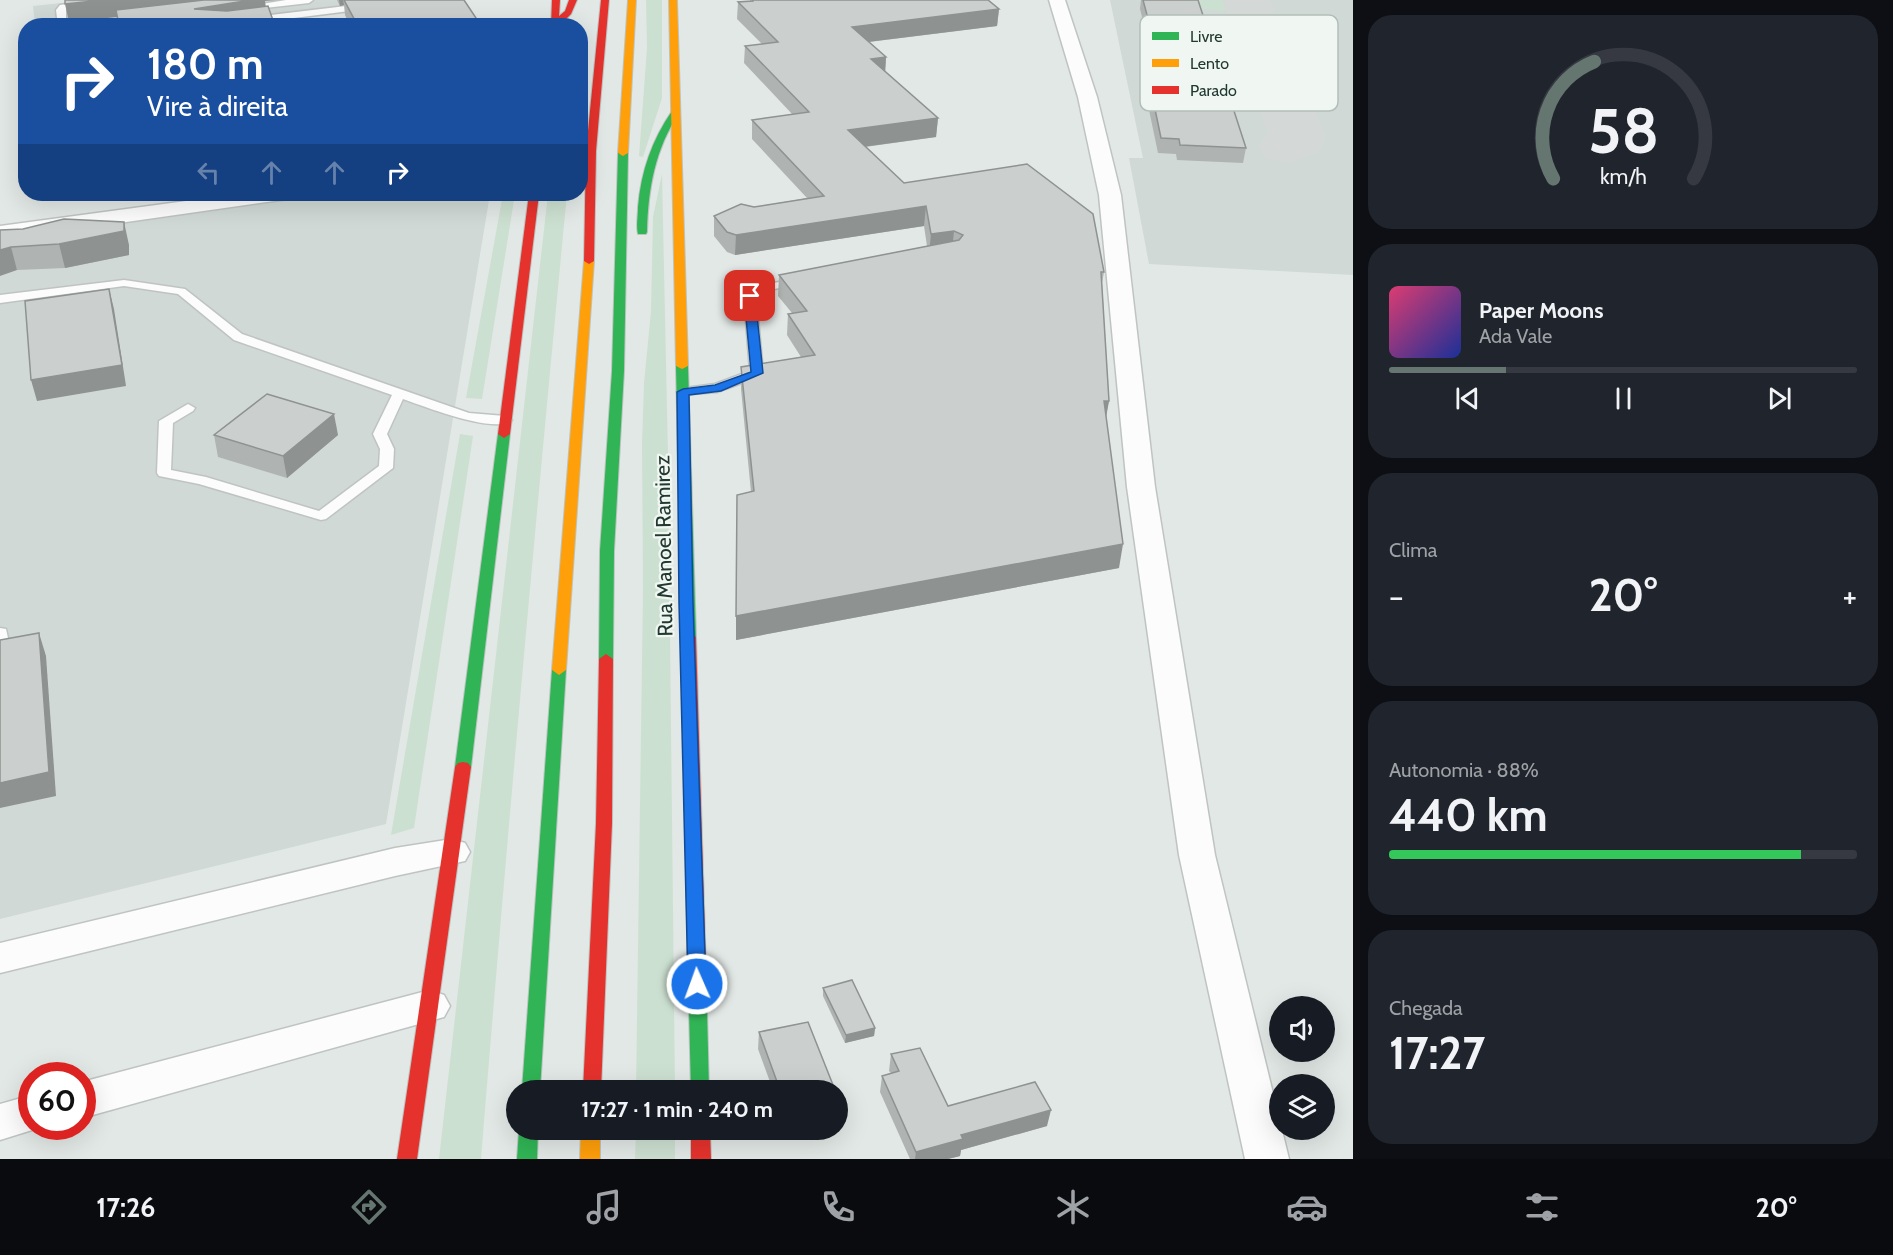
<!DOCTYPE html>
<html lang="pt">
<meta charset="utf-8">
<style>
:root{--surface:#171b24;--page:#20242c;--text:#f1f3f6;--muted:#9ea1a6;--line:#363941;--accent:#657670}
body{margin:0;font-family:Cabin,sans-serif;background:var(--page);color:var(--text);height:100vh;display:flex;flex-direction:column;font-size:22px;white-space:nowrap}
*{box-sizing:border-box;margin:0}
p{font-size:20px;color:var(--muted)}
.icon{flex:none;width:33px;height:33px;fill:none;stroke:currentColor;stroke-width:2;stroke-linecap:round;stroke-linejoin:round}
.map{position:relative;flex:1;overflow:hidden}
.drawer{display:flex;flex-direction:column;gap:15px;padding:15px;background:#0d0f14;width:540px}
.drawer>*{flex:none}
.guide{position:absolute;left:18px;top:18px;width:570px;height:183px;border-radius:24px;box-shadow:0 6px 24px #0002;background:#1a4fa0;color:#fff;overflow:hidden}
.fabs{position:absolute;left:1269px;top:996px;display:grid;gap:12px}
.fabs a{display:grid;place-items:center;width:66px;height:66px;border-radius:50%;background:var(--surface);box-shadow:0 6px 24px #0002;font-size:30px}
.speed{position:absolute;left:18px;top:1062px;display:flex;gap:12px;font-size:30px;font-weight:700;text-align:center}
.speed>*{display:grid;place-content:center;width:78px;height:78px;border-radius:50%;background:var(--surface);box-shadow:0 6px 24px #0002;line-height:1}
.speed .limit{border:9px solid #d22;background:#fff;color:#111}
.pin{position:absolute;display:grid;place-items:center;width:51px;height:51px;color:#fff;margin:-26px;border-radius:12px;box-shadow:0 3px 9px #0006}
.me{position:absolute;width:66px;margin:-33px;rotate:358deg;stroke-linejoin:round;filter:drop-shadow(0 0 4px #0008)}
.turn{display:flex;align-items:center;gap:21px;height:126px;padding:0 30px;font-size:27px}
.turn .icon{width:78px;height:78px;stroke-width:2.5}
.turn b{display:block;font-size:42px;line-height:51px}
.lanes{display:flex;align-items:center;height:57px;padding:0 30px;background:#0003;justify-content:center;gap:30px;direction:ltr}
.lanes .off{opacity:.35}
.big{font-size:45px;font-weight:700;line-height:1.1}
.drawer .tile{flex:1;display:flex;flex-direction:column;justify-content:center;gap:9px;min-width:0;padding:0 21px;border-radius:24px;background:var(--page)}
.drawer .dial{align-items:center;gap:0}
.dial svg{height:156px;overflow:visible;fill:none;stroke:var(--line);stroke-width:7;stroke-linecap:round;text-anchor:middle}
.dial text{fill:var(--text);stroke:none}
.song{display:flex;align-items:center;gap:18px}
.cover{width:72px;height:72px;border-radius:9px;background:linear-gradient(135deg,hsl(340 70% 55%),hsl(230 70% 35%))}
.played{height:6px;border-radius:3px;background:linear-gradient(90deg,var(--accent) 25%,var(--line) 25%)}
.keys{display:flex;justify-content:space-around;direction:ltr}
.heat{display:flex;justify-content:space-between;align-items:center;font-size:33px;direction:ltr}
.charge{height:9px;border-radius:4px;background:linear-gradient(90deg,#34c759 88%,var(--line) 0)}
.trip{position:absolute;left:506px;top:1080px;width:342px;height:60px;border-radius:30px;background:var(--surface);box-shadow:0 6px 24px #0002;font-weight:700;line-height:60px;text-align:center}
.menu{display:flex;height:96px;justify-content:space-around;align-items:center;background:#090b0e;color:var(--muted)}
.menu .icon{width:42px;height:42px}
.menu .selected{color:var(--accent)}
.menu b{font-size:27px;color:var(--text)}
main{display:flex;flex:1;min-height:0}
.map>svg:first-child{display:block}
</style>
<main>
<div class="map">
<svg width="1353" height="1159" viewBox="0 0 1353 1159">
<rect width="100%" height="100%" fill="#e2e8e5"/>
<g fill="#d0d9d5">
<polygon points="90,0 397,0 170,26 35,25 33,6"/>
<polygon points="1110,0 1353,0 1353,275 1149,264 1129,158 1143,158"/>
<polygon points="304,194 490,194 386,824 0,919 0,236"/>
</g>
<g fill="#cce0d1">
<polygon points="646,0 662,0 662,98 643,157 639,156 647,48"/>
<polygon points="1126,0 1230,0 1234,11 1195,9 1193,2"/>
<polygon points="662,174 668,455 675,1090 636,1090 643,590 642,443 644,383 651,311 653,217"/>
<polygon points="503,194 515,194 482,399 466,398"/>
<path d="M548,194H567C536,515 507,837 481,1159H439Z"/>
<polygon points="460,434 473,436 414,828 391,835"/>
<polygon points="636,1130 675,1130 675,1159 635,1159"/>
</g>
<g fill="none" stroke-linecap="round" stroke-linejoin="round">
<polygon fill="#d4d9d7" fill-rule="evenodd" points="1222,0 1270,0 1326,138 1318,153 1286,163 1266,158 1258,146 1268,133"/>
<g stroke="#bfc4c2" stroke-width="3">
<g id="lane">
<polygon points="94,0 115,0 66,9 66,26 58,26 56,10 60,5"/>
<polygon points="286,0 313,0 309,3 247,10 243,7"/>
<polygon points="363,4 367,7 366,9 253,23 249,20 253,17"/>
<polygon points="137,17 140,18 140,22 113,26 82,26"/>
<polygon points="798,279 802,280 802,284 763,291 756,297 763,373 761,376 717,392 678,395 677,392 678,389 715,384 750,371 744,296 755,286"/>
<path d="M124,280L185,289L242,334L469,413L505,416L512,420C496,435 423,406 403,399L387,434L394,449L393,468L326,519L321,520L199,484L159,476L157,473L159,421L188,404L195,408L193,411L173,423L171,470L206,477L319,511L379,466L380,449L373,434L392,395L234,340L178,294L124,286L0,303V295Z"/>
<polygon points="0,628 6,629 8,638 0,643"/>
</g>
</g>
<g stroke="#bfc4c2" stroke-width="3">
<g id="street">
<polygon points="1049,0 1065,0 1097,97 1121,195 1155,487 1215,855 1289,1159 1245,1159 1179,855 1127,487 1099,195 1078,97"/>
<polygon points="238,194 292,194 289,199 281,200 0,240 0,226"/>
<polygon points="452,839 465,843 470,852 465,861 395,876 0,973 0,943 395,848"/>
<polygon points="430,990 444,995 450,1006 444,1017 82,1118 82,1082"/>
<polygon points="32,1095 32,1126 45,1126 0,1140 0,1104"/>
</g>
</g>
<g stroke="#bcc4c1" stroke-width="2">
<g id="fast">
<path d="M672,111L679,113C655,149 648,189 647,232L646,234H638C636,226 638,216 638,207C641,171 652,140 672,111Z"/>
<polygon points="623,150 628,153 624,371 614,551 613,659 606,664 599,659 600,551 612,371 618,153"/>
<polygon points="682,363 688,366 696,637 689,642 682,637 676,366"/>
<polygon points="504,430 510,434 471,767 468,771 458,771 455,767 498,434"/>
<polygon points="559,665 566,670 540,1090 522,1090 552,670"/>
<polygon points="697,964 703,966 706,971 709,1090 691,1090 688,971 691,966"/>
<polygon points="519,1130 538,1130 537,1159 517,1159"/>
</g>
</g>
<g stroke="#bcc4c1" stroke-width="2">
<g id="slow">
<polygon points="628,0 636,0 628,153 623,156 618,153"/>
<polygon points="669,0 677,0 688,366 682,369 676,366"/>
<polygon points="589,258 594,261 566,670 559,675 552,670 584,261"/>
<polygon points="581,1130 600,1130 600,1159 580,1159"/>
</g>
</g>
<g stroke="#bcc4c1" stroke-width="2">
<g id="jam">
<polygon points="552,0 560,0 559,16 565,11 569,0 577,0 571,14 559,26 551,26"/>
<polygon points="601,0 609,0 596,151 594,261 589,264 584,261 586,151"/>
<polygon points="529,194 539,194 510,434 504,438 498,434"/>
<polygon points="689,632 696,637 706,971 703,976 697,978 691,976 688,971 682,637"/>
<polygon points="606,654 613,659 612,823 601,1090 583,1090 596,823 599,659"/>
<polygon points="463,762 468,763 471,767 417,1159 397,1159 455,767 458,763"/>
<polygon points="691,1130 710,1130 711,1159 691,1159"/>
</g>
</g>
<use href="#lane" fill="#fbfcfb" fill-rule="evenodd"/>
<use href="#street" fill="#fbfcfb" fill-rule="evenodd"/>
<use href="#fast" fill="#30b455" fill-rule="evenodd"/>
<use href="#slow" fill="#ff9f0a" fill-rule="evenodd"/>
<use href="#jam" fill="#e5322d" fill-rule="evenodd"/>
</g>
<g fill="#afb3b1">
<polygon points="337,0 464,0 480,24 480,26 350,26 345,15 344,5 340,6"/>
<polygon points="750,0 988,0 999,9 997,26 869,42 886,57 885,71 938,118 936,137 865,147 904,183 1104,272 1102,283 1109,401 1106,415 1119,568 736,640 737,495 751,492 741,389 741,367 801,357 787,335 788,314 792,313 778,296 779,275 927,246 924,226 735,255 727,252 714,236 714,216 754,207 807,198 752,139 752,120 793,115 744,63 745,46 762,44 737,19 738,2 750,1"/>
<polygon points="1141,0 1198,0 1246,148 1243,163 1177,160 1176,154 1158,153 1143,81 1146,66 1155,67 1140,9"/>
<polygon points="0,230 129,245 129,255 65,268 17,270"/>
<polygon points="214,435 338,435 287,478 218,457"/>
<polygon points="823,988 875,1028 874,1036 845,1043 823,996"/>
<polygon points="759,1032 835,1090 773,1090 758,1049"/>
<polygon points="891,1054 948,1106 1047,1126 961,1150 960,1156 948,1159 910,1159 880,1092 882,1076 891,1073 889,1071"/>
</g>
<g fill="#8e9290">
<polygon points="102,0 277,0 265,1 267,15 194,9 69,22 65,4"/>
<polygon points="339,0 343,0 344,5 340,6"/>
<polygon points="999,9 997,26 851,44 852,27"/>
<polygon points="886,57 885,75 871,59"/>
<polygon points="938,118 936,137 847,149 848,130"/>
<polygon points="926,206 924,226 735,255 736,235"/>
<polygon points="124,222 129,245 129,255 65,268 59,244"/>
<polygon points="954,231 952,251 929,255 931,234"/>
<polygon points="11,247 17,270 0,276 0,250"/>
<polygon points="109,289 114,309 126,386 37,401 31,380"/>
<polygon points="1104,401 1109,401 1105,423"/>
<polygon points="334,414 338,435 287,478 283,456"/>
<polygon points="1123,544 1119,568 736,640 736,616"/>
<polygon points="39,633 46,656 56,796 0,808 0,783"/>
<polygon points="875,1028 874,1036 845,1043 846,1035"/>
<polygon points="1051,1110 1047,1126 961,1150 960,1156 948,1159 915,1159 916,1152 961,1135"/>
</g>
<g fill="#cbd0ce" stroke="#8e9290" stroke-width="1.5">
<polygon points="65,0 103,0 65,4"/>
<polygon points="204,0 251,0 194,9 227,11 268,6 275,26 119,26 116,10"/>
<polygon points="344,0 464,0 480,24 467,26 358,26"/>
<polygon points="753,0 988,0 999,9 852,27 886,57 871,59 938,118 848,130 904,183 1027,164 1093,214 1104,272 1101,272 1109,401 1104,401 1123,544 736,616 737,495 754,491 741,367 815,355 788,314 807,311 779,275 959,240 963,235 954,231 931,234 926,206 736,235 727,232 714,216 741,204 754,207 824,196 752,120 809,112 745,46 778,42 738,2 753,1"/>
<polygon points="1143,0 1198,0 1246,148 1180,145 1179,139 1161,138 1146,66 1161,67"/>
<polygon points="64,219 124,222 124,231 59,244 11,247 0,250 0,230 23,229"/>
<polygon points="109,289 122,365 31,380 25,301"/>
<polygon points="267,394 334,414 283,456 214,435"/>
<polygon points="39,633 49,772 0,783 0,640"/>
<polygon points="852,980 875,1028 846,1035 823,988"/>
<polygon points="808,1022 835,1090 780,1090 759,1032"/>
<polygon points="920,1048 948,1106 1035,1082 1051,1110 961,1135 963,1139 916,1152 882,1076 899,1071 891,1054"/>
</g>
<polygon fill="#1a73e8" stroke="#114b97" stroke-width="1.5" points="750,292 755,296 763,373 721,391 689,395 693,603 706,984 703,989 691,989 688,984 679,603 677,392 683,389 715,385 751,372 744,296"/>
<g text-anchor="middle" stroke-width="4.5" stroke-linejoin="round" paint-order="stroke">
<g font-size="21" fill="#223931" stroke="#f0f7f3">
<text transform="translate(664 546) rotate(-91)" y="7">Rua Manoel Ramirez</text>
</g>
</g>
<rect x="1140" y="15" width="198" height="96" rx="9" fill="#f0f7f3" stroke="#b2beb9" stroke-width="1.5"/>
<rect x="1152" y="32" width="27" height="8" fill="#30b455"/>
<rect x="1152" y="59" width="27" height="8" fill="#ff9f0a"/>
<rect x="1152" y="86" width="27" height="8" fill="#e5322d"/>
<g font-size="16" fill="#223931">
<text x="1190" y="42">Livre</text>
<text x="1190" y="69">Lento</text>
<text x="1190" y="96">Parado</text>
</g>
</svg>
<div class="fabs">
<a><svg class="icon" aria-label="sound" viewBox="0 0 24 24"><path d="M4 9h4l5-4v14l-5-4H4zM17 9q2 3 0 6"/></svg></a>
<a><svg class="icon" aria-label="layers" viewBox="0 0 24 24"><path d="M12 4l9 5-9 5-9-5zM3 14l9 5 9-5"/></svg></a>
</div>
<div class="speed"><div class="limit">60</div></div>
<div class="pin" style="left:750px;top:296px;background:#d93025"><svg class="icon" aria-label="arrive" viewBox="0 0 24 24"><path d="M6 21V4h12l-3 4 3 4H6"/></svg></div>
<svg class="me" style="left:697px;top:984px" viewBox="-20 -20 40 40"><circle r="17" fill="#1a73e8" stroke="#fff" stroke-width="3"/><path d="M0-11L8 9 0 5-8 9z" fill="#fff"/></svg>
<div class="trip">17:27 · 1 min · 240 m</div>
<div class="guide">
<div class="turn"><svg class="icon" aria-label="right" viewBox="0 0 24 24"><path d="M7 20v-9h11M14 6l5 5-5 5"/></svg><div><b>180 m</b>Vire à direita</div></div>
<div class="lanes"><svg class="icon off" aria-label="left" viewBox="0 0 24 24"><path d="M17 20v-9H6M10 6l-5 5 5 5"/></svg><svg class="icon off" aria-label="ahead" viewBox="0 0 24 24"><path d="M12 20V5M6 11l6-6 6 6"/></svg><svg class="icon off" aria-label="ahead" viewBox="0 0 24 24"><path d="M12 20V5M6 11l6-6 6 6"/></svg><svg class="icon" aria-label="right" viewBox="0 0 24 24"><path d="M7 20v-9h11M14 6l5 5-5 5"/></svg></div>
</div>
</div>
<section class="drawer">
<div class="tile dial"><svg viewBox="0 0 100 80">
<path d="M14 69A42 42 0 1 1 86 69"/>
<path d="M14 69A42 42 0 0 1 35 9" stroke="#657670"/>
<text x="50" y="56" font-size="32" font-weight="700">58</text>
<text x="50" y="72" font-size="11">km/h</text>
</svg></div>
<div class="tile">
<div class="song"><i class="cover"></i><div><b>Paper Moons</b><p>Ada Vale</p></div></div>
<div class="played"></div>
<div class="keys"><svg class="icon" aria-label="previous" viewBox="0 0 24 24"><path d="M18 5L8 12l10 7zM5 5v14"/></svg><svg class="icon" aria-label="pause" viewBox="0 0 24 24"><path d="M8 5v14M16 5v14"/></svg><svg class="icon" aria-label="next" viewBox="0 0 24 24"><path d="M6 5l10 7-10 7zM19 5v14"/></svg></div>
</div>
<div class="tile"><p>Clima</p>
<div class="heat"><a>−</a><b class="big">20°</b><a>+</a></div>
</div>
<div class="tile"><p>Autonomia · 88%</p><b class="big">440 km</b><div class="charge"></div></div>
<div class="tile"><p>Chegada</p><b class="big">17:27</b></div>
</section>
</main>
<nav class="menu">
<b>17:26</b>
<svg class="icon selected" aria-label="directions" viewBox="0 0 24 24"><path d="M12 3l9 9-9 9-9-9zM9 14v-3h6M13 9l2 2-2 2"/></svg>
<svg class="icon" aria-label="music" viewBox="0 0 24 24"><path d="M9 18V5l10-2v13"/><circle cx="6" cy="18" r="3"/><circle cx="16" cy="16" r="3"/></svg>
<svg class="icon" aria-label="phone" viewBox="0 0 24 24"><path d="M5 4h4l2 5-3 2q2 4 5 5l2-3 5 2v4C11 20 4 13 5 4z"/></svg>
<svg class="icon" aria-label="climate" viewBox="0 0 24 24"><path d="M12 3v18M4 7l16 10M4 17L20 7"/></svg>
<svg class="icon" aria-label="car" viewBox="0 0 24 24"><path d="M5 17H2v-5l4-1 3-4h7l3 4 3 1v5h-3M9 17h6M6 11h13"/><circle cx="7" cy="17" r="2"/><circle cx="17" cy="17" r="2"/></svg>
<svg class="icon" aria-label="filters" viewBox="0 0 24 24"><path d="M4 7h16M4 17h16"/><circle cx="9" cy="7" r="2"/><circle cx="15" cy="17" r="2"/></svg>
<b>20°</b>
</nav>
